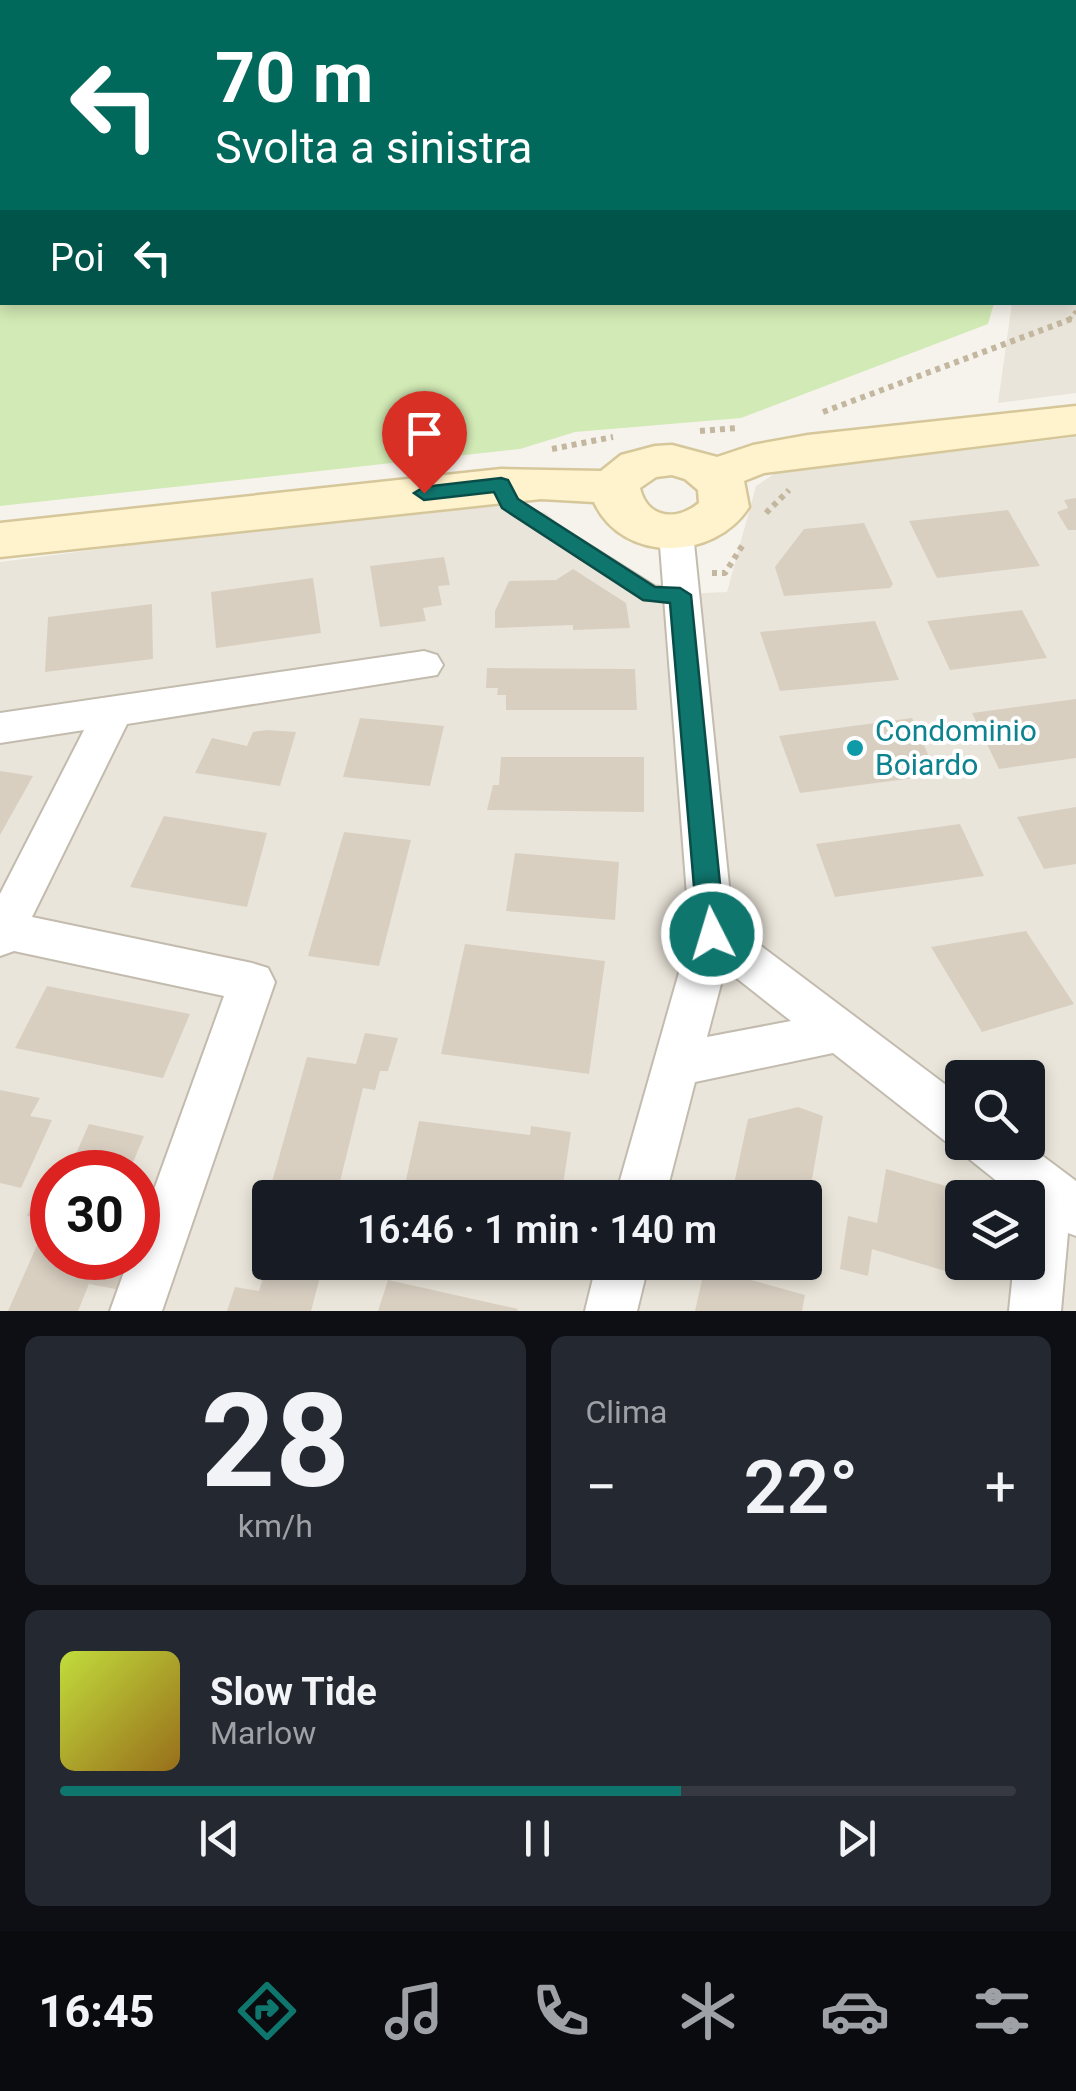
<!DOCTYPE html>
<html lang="it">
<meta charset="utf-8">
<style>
:root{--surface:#171b24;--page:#242831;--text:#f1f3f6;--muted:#9ea1a6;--line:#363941;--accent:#0f766e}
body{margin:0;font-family:Roboto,sans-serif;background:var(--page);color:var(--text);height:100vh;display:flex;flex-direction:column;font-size:38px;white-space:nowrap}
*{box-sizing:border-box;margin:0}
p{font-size:32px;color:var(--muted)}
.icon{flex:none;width:55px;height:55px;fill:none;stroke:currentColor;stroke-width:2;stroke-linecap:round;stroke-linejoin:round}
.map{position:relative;height:1311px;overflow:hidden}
.details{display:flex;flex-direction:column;gap:25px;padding:25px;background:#0d0f14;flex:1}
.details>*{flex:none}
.hud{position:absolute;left:0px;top:0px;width:1078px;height:305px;box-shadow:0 5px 15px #0003;background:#00695c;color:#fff;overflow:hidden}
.tools{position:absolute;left:945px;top:1060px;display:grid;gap:20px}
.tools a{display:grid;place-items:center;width:100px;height:100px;border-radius:10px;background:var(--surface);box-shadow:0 5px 15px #0003;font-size:50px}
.speed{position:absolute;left:30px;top:1150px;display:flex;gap:20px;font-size:50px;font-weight:700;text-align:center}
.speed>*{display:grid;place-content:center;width:130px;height:130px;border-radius:50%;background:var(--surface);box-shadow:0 5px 15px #0003;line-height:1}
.speed .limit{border:15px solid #d22;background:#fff;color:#111}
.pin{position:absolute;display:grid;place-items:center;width:85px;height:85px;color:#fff;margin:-102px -42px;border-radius:50% 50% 50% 0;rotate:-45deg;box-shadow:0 0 10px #0007}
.pin .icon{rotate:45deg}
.me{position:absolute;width:110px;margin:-55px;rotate:355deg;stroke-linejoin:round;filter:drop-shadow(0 0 8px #0008)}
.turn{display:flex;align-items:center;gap:35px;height:210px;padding:0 50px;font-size:45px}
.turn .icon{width:130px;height:130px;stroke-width:2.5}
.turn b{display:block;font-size:70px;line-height:85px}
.then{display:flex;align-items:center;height:95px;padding:0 50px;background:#0003;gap:20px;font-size:38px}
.big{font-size:75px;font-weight:600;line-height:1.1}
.details .widget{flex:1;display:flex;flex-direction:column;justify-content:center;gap:15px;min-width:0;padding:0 35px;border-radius:15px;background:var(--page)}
.details .dial{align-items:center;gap:0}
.dial b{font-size:130px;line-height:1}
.song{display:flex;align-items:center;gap:30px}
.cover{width:120px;height:120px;border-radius:15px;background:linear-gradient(135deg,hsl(70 70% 55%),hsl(40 70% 35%))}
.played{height:10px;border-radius:5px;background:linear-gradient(90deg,var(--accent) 65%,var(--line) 65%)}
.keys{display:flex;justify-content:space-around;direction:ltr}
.heat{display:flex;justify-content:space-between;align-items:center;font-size:55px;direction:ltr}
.details .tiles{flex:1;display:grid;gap:25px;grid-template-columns:1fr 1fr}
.widget:last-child{grid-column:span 2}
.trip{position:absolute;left:252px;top:1180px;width:570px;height:100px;border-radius:10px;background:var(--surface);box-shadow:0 5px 15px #0003;font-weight:600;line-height:100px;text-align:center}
.menu{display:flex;height:160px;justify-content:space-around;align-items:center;background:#090b0e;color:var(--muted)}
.menu .icon{width:70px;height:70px}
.menu .current{color:var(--accent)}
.menu b{font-size:45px;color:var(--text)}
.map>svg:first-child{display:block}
</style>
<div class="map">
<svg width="1076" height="1311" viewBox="0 0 1076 1311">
<rect width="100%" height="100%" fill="#f6f3ec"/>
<g fill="#eae5da" fill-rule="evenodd">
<polygon points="1076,186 1076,393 998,403 1012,303 1075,302"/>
<path d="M1076,437V1311H0V562L484,499L546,513L641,596L727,592L756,486L783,468L842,465ZM962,1078H1028V1142H962ZM52,1172H138V1258H52ZM270,1198H805V1262H270ZM962,1198H1028V1262H962Z"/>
</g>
<polygon fill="#d2eab5" points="0,0 1076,0 1076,191 1075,2 2,2 2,302 994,303 988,324 741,418 575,432 520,449 0,506"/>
<g fill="#d8cfc1">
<polygon points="1076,498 1076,530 1068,530 1057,512 1068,508 1064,500"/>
<polygon points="1008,510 1040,566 937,578 909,521"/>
<polygon points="864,523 893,584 890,588 784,596 775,567 804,529"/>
<polygon points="444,557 450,585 438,586 442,605 423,608 426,621 380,627 370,566"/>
<polygon points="573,569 626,603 630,628 573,630 573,625 495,628 495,611 509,581 556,580"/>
<polygon points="313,578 321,633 216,648 211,592"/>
<polygon points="152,604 153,659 45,672 48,617"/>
<polygon points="1022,610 1047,658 950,670 927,621"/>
<polygon points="875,621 899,680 780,691 760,632"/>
<polygon points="487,668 635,669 637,710 506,710 506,695 497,695 498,688 486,688"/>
<polygon points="1076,699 1076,758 999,769 972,713"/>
<polygon points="360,718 444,726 430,786 343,777"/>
<polygon points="912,718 937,775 800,793 779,736"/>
<polygon points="267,730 296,732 280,786 195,773 212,738 247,746 253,732"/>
<polygon points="501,757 644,757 644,812 487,810 493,785 499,785"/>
<polygon points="0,771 33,776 0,835"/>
<polygon points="1076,807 1076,864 1044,869 1017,817"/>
<polygon points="164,816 267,833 247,907 130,887"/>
<polygon points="960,824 984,876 835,897 816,844"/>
<polygon points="344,832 411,840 379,966 308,956"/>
<polygon points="515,853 619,862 615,920 506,911"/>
<polygon points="1026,931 1074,1004 982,1032 931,947"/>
<polygon points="465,944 605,961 589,1074 441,1054"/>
<polygon points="47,986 190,1014 163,1078 15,1048"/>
<polygon points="365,1033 398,1038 388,1071 380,1071 375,1090 363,1088 336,1198 270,1198 270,1234 258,1232 307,1057 356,1064"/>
<polygon points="0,1090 40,1098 30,1116 52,1120 21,1188 0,1183"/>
<polygon points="798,1107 823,1116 807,1208 805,1198 731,1198 748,1119"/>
<polygon points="419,1121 530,1135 531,1126 571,1132 561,1198 402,1198"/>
<polygon points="89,1124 144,1136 129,1172 68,1172"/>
<polygon points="886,1169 982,1196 962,1198 962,1262 977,1262 975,1280 872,1249 868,1276 840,1269 848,1216 877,1223"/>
<polygon points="32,1204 52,1208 52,1221 27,1216"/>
<polygon points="38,1243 52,1246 52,1258 100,1258 98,1262 134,1269 126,1291 89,1284 78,1311 8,1311"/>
<polygon points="705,1267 805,1295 802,1311 695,1311"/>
<polygon points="266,1268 320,1277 311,1311 227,1311 235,1287 259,1291"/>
<polygon points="388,1280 518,1309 517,1311 378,1311"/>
</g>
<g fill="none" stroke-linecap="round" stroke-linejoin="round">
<g stroke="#c2bbae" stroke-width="5">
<polygon id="lane" points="501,479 507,481 516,500 655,587 687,590 690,595 687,600 644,599 503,507 492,485"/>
</g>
<g stroke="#c2bbae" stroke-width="4">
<g id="street">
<rect x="1075" y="276" width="1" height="18"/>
<path d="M676,521L688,525L693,533L733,925L962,1097V1142H1024L1076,1181V1236L1068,1233L1061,1311H1009L1014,1262H1028V1198H1018L968,1158L963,1147L945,1141L833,1053L695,1082L665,1198H615L690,934L659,533L664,525ZM725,969L791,1021L707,1037Z"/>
<polygon points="424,651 437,655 443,665 437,675 127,724 32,917 252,963 268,968 275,982 162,1311 110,1311 129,1258 138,1258 138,1234 224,996 14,951 0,956 0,894 84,730 0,743 0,713"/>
<polygon points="597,1262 649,1262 637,1311 585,1311"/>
</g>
</g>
<g stroke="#d6c79b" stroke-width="5">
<path id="secondary" d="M1076,406V434L764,473L744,481L749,507C715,561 622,564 594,502L541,499L0,557V523L501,469L601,471L621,455L655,446L672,445L717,457L753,445L808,435ZM672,475L685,479L698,490L699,503C676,522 647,518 640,488L656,477Z"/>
</g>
<g stroke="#c4b79f" stroke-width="4" stroke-dasharray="4 4" stroke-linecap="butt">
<polyline points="1028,2 1039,0"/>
<polyline points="1069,320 1076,311"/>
</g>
<g stroke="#c4b79f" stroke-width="6" stroke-dasharray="5 5" stroke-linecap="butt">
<polyline points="823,412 1074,318"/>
<polyline points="700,431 737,428"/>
<polyline points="552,449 613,437"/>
<polyline points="766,513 789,490"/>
<polyline points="712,573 725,573 744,543"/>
</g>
<use href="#lane" fill="#fff" fill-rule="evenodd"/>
<use href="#street" fill="#fff" fill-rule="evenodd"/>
<use href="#secondary" fill="#fff3cd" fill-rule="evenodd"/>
</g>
<polygon fill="#0f766e" stroke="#0a4d48" stroke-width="2.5" points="501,478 508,480 518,499 655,587 680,588 691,595 725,934 721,942 712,945 702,942 698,934 670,603 643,600 502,508 494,492 424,500 414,493 424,487"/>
<circle fill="#0f9aa8" stroke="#fff" stroke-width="4" cx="855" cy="748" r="10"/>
<g text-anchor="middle" stroke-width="8" stroke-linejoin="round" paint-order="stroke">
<g font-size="30" fill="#0d838f" stroke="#fff" text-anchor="start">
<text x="875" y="741">Condominio<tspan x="875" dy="34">Boiardo</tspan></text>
</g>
</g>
</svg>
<div class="tools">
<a><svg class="icon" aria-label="search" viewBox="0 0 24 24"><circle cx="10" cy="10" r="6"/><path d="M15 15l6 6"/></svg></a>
<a><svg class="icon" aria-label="layers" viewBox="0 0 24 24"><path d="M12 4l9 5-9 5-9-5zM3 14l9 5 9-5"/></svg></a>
</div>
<div class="speed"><div class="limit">30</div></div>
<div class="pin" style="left:424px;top:493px;background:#d93025"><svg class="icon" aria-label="arrive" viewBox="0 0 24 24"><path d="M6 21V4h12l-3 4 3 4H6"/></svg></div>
<svg class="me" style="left:712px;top:934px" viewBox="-20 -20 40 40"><circle r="17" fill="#0f766e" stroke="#fff" stroke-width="3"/><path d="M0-11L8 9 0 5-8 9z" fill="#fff"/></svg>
<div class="trip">16:46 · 1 min · 140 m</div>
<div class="hud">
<div class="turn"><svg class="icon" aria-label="left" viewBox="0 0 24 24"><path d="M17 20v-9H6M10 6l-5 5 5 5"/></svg><div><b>70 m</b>Svolta a sinistra</div></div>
<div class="then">Poi<svg class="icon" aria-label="left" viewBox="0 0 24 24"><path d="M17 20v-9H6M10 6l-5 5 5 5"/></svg></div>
</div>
</div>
<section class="details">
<div class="tiles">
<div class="widget dial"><b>28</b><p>km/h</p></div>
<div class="widget"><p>Clima</p>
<div class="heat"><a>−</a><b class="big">22°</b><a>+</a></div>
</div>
<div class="widget">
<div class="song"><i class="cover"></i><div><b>Slow Tide</b><p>Marlow</p></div></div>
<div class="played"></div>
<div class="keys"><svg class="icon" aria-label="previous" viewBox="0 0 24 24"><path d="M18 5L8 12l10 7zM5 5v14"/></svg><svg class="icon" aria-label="pause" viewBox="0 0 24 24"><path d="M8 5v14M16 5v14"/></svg><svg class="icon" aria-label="next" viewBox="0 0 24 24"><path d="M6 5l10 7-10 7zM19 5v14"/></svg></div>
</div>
</div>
</section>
<nav class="menu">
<b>16:45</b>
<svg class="icon current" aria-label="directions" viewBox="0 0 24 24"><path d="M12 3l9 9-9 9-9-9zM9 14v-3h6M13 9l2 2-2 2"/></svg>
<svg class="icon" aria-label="music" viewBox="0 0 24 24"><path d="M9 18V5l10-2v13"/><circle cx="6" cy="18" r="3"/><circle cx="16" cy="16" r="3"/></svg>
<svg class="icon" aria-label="phone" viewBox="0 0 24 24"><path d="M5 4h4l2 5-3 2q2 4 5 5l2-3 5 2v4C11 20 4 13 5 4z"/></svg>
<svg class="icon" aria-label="climate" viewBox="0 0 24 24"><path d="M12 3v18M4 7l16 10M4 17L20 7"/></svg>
<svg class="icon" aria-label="car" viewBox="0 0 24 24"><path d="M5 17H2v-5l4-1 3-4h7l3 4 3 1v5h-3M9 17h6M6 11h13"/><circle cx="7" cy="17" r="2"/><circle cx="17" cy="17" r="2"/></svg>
<svg class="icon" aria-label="filters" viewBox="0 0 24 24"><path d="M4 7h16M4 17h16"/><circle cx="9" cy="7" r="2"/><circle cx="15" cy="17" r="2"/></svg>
</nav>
